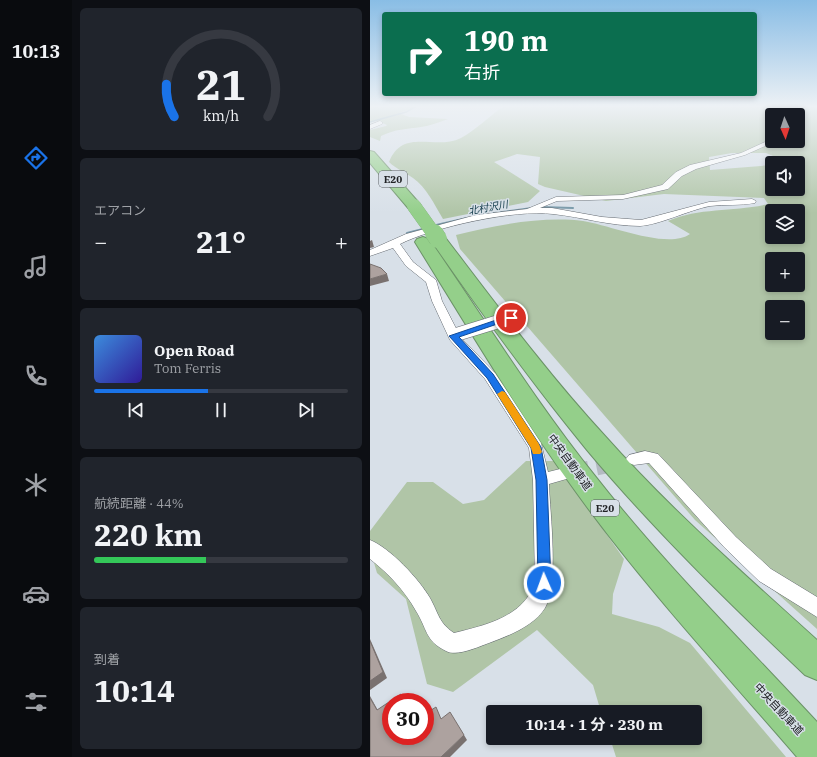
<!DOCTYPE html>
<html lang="ja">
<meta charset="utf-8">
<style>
:root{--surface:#171b24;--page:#20242c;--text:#f1f3f6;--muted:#9ea1a6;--line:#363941;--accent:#1a73e8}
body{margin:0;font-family:"IBM Plex Serif","Noto Sans JP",serif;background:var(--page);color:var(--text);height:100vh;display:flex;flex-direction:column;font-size:15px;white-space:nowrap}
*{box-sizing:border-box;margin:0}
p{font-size:13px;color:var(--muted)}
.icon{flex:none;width:22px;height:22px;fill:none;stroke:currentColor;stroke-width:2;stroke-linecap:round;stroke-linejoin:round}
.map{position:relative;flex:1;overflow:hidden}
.drawer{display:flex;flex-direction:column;gap:8px;padding:8px;background:#0d0f14;width:298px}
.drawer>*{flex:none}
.banner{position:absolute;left:12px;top:12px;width:375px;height:84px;border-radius:4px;box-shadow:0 2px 6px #0003;background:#0b6e4f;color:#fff;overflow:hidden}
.needle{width:26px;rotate:177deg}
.controls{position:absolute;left:395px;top:108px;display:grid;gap:8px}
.controls a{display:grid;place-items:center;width:40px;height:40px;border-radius:4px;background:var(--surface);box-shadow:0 2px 6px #0003;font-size:20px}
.speed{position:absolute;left:12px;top:693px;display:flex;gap:8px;font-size:20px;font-weight:700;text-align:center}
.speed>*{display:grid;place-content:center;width:52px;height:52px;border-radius:50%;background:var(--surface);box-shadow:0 2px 6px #0003;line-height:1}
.speed .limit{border:6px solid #d22;background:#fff;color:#111}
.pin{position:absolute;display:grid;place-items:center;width:34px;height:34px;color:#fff;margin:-17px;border:2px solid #fff;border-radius:50%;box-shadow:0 1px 4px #0007}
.me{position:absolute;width:44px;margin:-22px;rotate:358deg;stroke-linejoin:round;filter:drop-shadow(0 0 3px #0008)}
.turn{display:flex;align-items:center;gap:14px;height:84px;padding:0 16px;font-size:18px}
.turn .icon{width:52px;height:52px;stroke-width:2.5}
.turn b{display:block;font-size:28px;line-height:34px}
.big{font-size:30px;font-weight:700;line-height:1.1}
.drawer .card{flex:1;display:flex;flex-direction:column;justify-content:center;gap:6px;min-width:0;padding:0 14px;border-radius:6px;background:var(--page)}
.drawer .dial{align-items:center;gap:0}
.dial svg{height:104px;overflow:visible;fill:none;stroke:var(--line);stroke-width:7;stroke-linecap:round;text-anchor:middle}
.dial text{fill:var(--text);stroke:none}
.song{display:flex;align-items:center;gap:12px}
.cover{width:48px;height:48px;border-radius:6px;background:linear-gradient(135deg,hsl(210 70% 55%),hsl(250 70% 35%))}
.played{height:4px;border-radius:2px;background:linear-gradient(90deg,var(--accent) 45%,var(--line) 45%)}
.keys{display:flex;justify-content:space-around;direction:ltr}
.heat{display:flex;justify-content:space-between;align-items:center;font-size:22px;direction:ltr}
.charge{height:6px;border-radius:3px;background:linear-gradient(90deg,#34c759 44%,var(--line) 0)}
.trip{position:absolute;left:116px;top:705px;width:216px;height:40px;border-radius:4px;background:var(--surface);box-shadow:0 2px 6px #0003;font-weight:700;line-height:40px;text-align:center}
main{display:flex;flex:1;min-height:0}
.tab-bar{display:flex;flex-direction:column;width:72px;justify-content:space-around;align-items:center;background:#090b0e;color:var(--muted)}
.tab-bar .icon{width:28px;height:28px}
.tab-bar .on{color:var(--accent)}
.tab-bar b{font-size:18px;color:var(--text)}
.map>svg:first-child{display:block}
</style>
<main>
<nav class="tab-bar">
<b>10:13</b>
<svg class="icon on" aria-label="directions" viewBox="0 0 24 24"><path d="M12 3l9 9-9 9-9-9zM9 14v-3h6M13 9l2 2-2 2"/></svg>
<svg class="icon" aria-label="music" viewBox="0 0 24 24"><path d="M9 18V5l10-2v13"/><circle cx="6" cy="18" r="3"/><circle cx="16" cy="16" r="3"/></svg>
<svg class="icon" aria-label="phone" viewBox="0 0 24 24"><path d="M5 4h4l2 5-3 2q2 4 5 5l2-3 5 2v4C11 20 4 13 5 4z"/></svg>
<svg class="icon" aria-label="climate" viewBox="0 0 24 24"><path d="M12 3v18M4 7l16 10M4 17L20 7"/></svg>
<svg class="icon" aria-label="car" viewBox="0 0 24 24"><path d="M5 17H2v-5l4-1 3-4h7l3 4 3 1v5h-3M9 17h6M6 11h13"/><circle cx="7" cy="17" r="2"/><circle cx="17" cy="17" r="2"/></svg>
<svg class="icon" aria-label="filters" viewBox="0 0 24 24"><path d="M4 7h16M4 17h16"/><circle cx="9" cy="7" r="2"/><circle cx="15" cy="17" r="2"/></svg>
</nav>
<section class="drawer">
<div class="card dial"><svg viewBox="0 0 100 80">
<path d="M14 69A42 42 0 1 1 86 69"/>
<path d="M14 69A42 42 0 0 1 8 44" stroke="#1a73e8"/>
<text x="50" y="56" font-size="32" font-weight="700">21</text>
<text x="50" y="72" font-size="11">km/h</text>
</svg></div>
<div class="card"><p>エアコン</p>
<div class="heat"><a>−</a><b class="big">21°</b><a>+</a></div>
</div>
<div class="card">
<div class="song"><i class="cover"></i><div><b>Open Road</b><p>Tom Ferris</p></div></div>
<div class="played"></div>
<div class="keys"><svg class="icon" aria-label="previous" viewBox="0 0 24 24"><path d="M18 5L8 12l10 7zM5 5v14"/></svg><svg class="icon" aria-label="pause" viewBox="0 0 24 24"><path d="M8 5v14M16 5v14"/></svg><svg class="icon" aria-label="next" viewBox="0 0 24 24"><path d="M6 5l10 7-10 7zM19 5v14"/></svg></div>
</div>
<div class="card"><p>航続距離 · 44%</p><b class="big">220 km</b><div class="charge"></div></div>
<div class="card"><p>到着</p><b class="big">10:14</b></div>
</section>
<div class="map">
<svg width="447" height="757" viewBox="0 0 447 757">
<rect width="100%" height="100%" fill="#d8e0e8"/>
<g fill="#b0c5a7" fill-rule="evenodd">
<path d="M0,107H46L29,113L39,117L78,119C69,122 60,126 51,127C37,129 25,129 11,136L10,141L0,137V130L16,126L17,125L6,120L0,122Z"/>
<path d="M133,107H447V629L325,520L90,249L86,235C124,225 174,216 213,221C240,225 298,250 320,234L298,221C330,207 365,212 398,204L394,198L294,194L236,201L175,187L168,184L170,157L147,154L124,162L170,191L158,202L73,219C64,204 57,188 43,178C35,172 26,169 19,162C33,127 65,151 91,138C106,130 119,116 133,107ZM402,115H428V141H402ZM362,153H396L408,158V163H428V189H402V165L340,170L339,157ZM402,211H428V237H402ZM402,259H428V285H402ZM402,307H428V333H402Z"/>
<polygon points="156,461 185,461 254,559 243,594 242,614 289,627 320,643 416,757 246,757 240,738 325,738 325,712 231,712 223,685 167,630 83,692 57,684 36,599 7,573 0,549 0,531 37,482 63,482 93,504 114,500"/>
</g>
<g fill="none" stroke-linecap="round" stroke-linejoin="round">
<polyline stroke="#7798a8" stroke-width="1.5" points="0,122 36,112 45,107"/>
<g stroke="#7798a8" stroke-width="2">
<polyline points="171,207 203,208"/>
<polyline points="109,215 162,208"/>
<polyline points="62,226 97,218"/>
<polyline points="37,233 57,228"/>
</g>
<polyline stroke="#b3bac1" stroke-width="16" stroke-dasharray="16 8" stroke-linecap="butt" points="203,472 248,463"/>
<g stroke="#646a71" stroke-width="1">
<g id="minor">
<polygon points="10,121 12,122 12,124 0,129 0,125"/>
<path d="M402,139V141H405L404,142L375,155L326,169L312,176L298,189L253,199L187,201L170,208H182L232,217L271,220L339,202L382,199L386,201L385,203C370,206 355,204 340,206C319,210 289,225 270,226C240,226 212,217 183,214C145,209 64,227 30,244L43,262L66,280L72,301L91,338L125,373L171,443L178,472L194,468L200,470L202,474L200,478L179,484C180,514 189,584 175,608C164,626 138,636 119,643C108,647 86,657 76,651C55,641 57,628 46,611C35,591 18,573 0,559V540C20,548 49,579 60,598C69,614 68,622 84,633C116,625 153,617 165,583L163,480L159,448L115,379L80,340L62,301L56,282L36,266L23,248L0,256V250L36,234L106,215L157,209L186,197L253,195L292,185L306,172L320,165L371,153Z"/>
<polygon points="275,451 288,454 366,537 401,569 447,597 447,617 389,581 354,547 279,463 264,465 259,463 256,459 259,455"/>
</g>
</g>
<g stroke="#6b9267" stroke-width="2">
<g id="motorway">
<polygon points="0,151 4,152 49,203 51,206 49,209 39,209 0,163"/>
<path d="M68,234L74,236C126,304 177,373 235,436C300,509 374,574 447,640V680L435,675C359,603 284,530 217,450C161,382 110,311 60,239L62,236Z"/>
<path d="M53,237L59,239C114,318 164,400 225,476C293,563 372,641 447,722V757H427C352,670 273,585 206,492C148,412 97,326 45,242L47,239Z"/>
</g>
</g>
<use href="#minor" fill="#fff" fill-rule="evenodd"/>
<use href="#motorway" fill="#94cf8a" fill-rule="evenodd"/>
<g stroke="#646a71" stroke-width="11" stroke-linecap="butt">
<polyline id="minor-bridge-far1" points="124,323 141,318"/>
</g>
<g stroke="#646a71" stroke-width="14" stroke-linecap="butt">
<polyline id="minor-bridge" points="88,334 127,322"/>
</g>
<g stroke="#6b9267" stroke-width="14" stroke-linecap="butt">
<polyline id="motorway-bridge-far1" points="44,206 64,234"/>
</g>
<g stroke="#6b9267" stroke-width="18" stroke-linecap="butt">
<polyline id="motorway-bridge" points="64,233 68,239"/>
</g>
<use href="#minor-bridge-far1" stroke="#fff" stroke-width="10"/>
<use href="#minor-bridge" stroke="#fff" stroke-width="13"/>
<use href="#motorway-bridge-far1" stroke="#94cf8a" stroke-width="14"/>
<use href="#motorway-bridge" stroke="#94cf8a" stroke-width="18"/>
</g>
<g fill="#79716f">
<polygon points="2,240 4,247 0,248 0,241"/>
<polygon points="17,274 19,281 0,286 0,279"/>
<polygon points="0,639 17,678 0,690"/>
<polygon points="0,696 11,716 7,710 0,698"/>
<polygon points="94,735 97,740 80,757 71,757"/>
</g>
<g fill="#ada29f" stroke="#79716f">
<polygon points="0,264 11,268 17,274 0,279"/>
<polygon points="0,641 13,672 0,681"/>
<polygon points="31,694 34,702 40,698 42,702 21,702 21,736 55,736 55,714 66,707 71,719 80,712 94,735 71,757 0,757 0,698 7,710"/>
</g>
<linearGradient id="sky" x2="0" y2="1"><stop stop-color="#89bde5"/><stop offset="0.5" stop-color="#edf1f5"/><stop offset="1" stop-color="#edf1f5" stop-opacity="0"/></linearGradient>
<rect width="447" height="213" fill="url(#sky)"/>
<polygon fill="#1a73e8" stroke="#114b97" points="138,316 145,318 89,337 123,374 171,447 177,480 181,583 179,588 174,589 170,588 168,583 166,480 161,448 117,378 79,336"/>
<polygon fill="#f59e0b" points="132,391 135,392 169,444 172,452 170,454 163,454 161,448 127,394"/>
<g text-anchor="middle" stroke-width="3" stroke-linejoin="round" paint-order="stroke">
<g fill="#d8e0e8" stroke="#575b60" stroke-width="1">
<rect x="9" y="171" width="28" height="16" rx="3"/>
<rect x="221" y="500" width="28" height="16" rx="3"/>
</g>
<g font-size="10" font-weight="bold" fill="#202225">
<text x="23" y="183">E20</text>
<text x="235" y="512">E20</text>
</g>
<g font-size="10" font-style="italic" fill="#0b3544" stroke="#d8e0e8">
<text transform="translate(118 207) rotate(-10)" y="4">北村沢川</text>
</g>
<g font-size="11" fill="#202225" stroke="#d8e0e8">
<text transform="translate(200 462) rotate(54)" y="4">中央自動車道</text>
<text transform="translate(409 709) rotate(47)" y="4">中央自動車道</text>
</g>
</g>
</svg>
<div class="controls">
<a><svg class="needle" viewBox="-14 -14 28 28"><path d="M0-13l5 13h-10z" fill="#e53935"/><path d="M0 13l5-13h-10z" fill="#9ea1a6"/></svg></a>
<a><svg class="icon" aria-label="sound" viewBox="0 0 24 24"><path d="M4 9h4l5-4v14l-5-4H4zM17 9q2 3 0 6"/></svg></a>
<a><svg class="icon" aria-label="layers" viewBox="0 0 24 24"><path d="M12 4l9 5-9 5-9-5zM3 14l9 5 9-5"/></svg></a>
<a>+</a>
<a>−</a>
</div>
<div class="speed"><div class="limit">30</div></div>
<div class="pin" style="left:141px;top:318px;background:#d93025"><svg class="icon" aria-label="arrive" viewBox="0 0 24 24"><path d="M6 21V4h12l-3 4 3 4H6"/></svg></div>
<svg class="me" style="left:174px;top:583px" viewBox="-20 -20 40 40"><circle r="17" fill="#1a73e8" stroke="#fff" stroke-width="3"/><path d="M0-11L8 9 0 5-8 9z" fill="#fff"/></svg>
<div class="trip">10:14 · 1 分 · 230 m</div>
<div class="banner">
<div class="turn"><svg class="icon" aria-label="right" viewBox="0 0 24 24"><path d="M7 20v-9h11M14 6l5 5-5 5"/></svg><div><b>190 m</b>右折</div></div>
</div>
</div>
</main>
